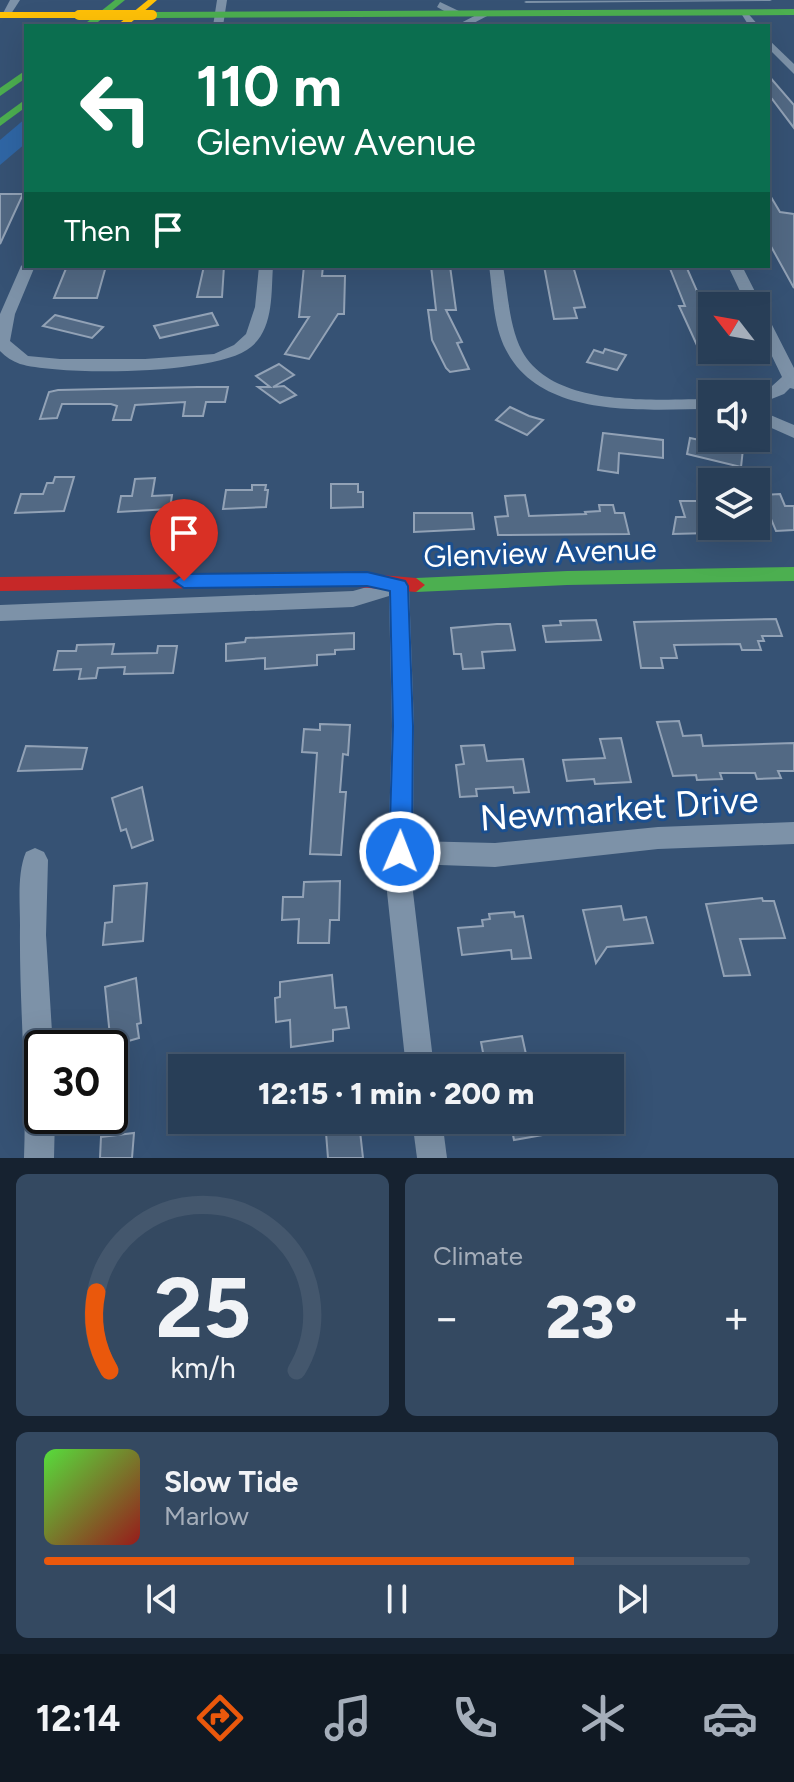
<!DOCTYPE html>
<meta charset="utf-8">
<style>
:root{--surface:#283e57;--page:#344961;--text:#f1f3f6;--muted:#a5aeba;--line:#44576d;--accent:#ea580c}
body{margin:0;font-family:Figtree,sans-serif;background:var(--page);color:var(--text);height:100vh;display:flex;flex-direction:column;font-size:30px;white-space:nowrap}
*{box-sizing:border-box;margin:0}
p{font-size:26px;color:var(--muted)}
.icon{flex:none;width:44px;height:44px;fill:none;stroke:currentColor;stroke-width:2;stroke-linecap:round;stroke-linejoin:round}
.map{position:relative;height:1158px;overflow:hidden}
.details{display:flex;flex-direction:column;gap:16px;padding:16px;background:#162230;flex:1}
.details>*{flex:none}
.hud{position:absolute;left:24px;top:24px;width:746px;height:244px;border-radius:0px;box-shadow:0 8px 32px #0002,0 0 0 2px var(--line);background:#0b6e4f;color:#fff;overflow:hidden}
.needle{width:52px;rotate:301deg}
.fabs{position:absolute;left:698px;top:292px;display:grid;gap:16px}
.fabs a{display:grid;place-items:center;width:72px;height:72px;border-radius:0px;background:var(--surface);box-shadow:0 8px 32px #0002,0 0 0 2px var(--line);font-size:40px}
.speed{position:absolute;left:24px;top:1030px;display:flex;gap:16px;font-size:40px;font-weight:700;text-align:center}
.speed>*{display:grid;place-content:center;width:104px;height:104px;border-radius:50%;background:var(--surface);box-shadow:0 8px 32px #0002,0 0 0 2px var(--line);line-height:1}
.speed .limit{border:4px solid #111;border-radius:12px;background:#fff;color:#111}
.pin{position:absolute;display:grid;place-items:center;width:68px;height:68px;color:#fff;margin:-82px -34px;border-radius:50% 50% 50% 0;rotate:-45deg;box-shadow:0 0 8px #0007}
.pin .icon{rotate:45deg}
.me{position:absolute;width:88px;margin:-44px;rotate:1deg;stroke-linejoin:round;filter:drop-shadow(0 0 6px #0008)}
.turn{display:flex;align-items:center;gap:28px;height:168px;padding:0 40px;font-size:36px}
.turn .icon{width:104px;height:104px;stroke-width:2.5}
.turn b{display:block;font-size:56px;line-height:68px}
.then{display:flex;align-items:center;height:76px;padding:0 40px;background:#0003;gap:16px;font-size:30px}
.big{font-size:60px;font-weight:800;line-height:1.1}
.details .widget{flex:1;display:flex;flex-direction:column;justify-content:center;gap:12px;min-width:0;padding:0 28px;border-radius:12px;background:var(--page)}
.details .dial{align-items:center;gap:0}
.dial svg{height:208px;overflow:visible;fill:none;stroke:var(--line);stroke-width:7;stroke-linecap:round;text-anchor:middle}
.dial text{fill:var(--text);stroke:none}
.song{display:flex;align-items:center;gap:24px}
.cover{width:96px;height:96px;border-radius:12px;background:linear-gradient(135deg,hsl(110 70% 55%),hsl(0 70% 35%))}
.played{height:8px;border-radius:4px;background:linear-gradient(90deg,var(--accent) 75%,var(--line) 75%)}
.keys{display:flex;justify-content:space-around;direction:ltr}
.heat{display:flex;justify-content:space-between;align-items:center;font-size:44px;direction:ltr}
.details .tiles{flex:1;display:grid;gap:16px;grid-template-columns:1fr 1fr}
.widget:last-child{grid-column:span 2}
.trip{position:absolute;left:168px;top:1054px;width:456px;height:80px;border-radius:0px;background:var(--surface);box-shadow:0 8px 32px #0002,0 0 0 2px var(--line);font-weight:800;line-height:80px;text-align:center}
.tabs{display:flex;height:128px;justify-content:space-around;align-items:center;background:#101923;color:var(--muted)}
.tabs .icon{width:56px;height:56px}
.tabs .current{color:var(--accent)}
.tabs b{font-size:36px;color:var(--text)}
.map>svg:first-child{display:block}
</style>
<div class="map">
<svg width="794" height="1158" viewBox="0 0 794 1158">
<rect width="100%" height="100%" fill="#365274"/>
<polygon fill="#2f66a5" points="26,118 26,143 0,165 0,140"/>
<g fill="#526984" stroke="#92a2b6" stroke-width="2">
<polygon points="768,75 794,105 794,128 772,99 768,100"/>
<polygon points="768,192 780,212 794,214 794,288 768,241"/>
<polygon points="0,194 23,194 0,244"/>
<polygon points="67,266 106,266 97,298 54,298"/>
<polygon points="204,266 224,266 222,297 197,297"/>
<polygon points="304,266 323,266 322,276 345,276 344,314 338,314 309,359 285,354 309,317 299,317"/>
<polygon points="431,266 450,266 456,310 446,310 462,342 457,343 469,369 450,372 446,368 432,340 428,310 436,310"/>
<polygon points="544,266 573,266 585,307 574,308 577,318 554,319"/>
<polygon points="669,266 686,266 700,298 705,298 712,313 712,350 725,350 731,365 706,365 679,306 685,306"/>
<polygon points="212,313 218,325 160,338 154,326"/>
<polygon points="55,315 103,327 92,338 43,326"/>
<polygon points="605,349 626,355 617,370 587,362 594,350 603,353"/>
<polygon points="279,364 294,375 273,387 284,386 296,395 280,403 258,387 270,387 256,376"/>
<polygon points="198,387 228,387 225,402 206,402 203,416 183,416 185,402 135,405 131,420 113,420 117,406 111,404 62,404 57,418 40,419 49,392 58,390"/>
<polygon points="510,407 529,416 543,420 527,435 496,420"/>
<polygon points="603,433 663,440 663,458 619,453 618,473 598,470"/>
<polygon points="690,438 743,449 741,467 687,454"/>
<polygon points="55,477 74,477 64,511 15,513 21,494 43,494 47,483 53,483"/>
<polygon points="155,478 152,496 172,495 170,509 118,512 121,496 132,496 135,479"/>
<polygon points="331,484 358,484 358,492 363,492 363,507 331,508"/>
<polygon points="252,485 266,485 265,490 268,490 266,507 223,509 226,490 252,490"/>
<polygon points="780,494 785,506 794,506 794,530 776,531 761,495"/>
<polygon points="525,495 529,516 586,514 585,512 600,511 599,505 613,505 615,513 624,513 629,534 498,535 495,517 508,516 505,496"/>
<polygon points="680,501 699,501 709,533 673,534 676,517 685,517"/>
<polygon points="414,513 472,513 474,529 414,532"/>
<polygon points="776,619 782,636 762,636 764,641 758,641 761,650 742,650 740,644 674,645 677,658 661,658 663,668 641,668 634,622"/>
<polygon points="596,620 601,640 546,642 543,626 561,625 560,621"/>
<polygon points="497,624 510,624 515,650 482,652 484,668 463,669 461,654 454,654 451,628"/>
<polygon points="354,633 354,649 335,650 335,654 317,655 317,665 265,669 265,658 226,661 226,644 245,642 246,638"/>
<polygon points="114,644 112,654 157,653 158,646 177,646 173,673 124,674 125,667 98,668 96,678 79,679 81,669 54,670 58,651 76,651 77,645"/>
<polygon points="679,721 683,736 701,735 703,746 794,743 794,771 778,771 781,778 757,779 755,773 720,773 722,779 697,780 696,775 673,776 657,722"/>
<polygon points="320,724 350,725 348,755 343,754 340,792 346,792 341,855 310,854 317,753 302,752 304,729 320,730"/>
<polygon points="621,738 631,782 595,784 594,779 567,781 563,760 605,758 600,739"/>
<polygon points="484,745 487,761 523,759 529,792 514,793 513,787 476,789 477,796 460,797 456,765 464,764 461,746"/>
<polygon points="26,746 87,748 82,769 18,771"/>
<polygon points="142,787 153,840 132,848 126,829 121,831 112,798"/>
<polygon points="340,881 339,920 330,920 329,943 298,943 299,919 282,920 283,897 303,897 304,882"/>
<polygon points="147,883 143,941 103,945 105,923 112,922 114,886"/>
<polygon points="762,898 763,901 774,901 785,938 740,939 750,975 724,976 706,904"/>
<polygon points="621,906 624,920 646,917 653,943 607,947 596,963 583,910"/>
<polygon points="514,912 515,917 523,916 531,958 512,959 511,950 462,955 458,928 483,926 482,920 490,919 489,914"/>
<polygon points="332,975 335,1008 346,1007 349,1028 333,1030 333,1041 291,1047 290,1020 276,1022 275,998 280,997 280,982"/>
<polygon points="136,978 141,1023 137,1024 139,1038 111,1046 105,987"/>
<polygon points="522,1036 529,1068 486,1068 481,1042"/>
<polygon points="325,1120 359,1122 363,1158 328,1158"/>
<polygon points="510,1120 540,1120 543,1135 514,1140"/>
<polygon points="134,1133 132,1158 100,1158 101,1137"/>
</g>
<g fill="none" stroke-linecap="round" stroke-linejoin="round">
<polygon fill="#7d92a8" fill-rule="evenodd" points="772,0 770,1 526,3 524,2 526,1"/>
<g fill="#7d92a8" fill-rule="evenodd">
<polygon points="10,0 20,0 9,17 1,17"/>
<polygon points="217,0 227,0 223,26 213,26"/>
<polygon points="440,2 461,12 462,14 453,16 437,7"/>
<polygon points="739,10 745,10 759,26 749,26"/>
<polygon points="482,12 491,14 468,26 455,26"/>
<polygon points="768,39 794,64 794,74 768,48"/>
<path d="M26,262V266H35L15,314L10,341L28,356L60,359H145L214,354L234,345L246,334L255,307L259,266H273C271,293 274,328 251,347C219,375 62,376 20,364C12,361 6,357 0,351V314L21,266Z"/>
<path d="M489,266H503C508,293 509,326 522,351C554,409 655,399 712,399V409C646,409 542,420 506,350C493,325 493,293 489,266Z"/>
<polygon points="728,266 742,266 794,368 794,389 790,388 784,394 756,405 755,394 772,386 782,377 756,323 756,306 747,306"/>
<polygon points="756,409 794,425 794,438 756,421"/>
<polygon points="399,578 406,581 409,586 414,726 413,841 495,843 658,827 794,822 794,844 658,849 495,867 413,864 413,892 434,1068 406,1068 387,892 392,726 389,596 353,607 0,621 0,605 353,591"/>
<path d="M35,848L44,852L48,860L46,935L53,1048H42V1116H55L54,1158H24C27,1080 19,1003 20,925C20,902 17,873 26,852Z"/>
<polygon points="412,1120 442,1120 447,1158 417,1158"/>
</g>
<g fill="#4caf50" fill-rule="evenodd">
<polygon points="115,0 125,0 93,26 82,26"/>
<polygon points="794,9 794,15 152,18 148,15 152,12"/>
<polygon points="26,70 26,78 0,96 0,88"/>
<polygon points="26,99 26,107 0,126 0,118"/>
<polygon points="794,567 794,581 567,585 416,592 407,585 416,578 567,571"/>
</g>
<g fill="#ffc107" fill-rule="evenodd">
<polygon points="148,0 157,0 127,26 116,26"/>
<polygon points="0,12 79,12 83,15 79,18 0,18"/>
</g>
<polygon fill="#c62828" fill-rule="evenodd" points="346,572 416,578 425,585 416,592 346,586 0,591 0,577"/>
<polyline stroke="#ffc107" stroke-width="10" points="79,15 152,15"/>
</g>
<polygon fill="#1a73e8" stroke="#114b97" stroke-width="2" points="367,572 405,581 408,586 413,726 412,852 408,859 400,862 392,859 389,852 393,726 390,591 367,586 184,588 174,581 184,574"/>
<g text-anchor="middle" stroke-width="6" stroke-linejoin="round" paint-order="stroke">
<g font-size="30" fill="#fff" stroke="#1b4f8f">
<text transform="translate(540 553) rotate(-2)" y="10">Glenview Avenue</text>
</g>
<g font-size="36" fill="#fff" stroke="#1b4f8f">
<text transform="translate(619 808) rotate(-4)" y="13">Newmarket Drive</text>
</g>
</g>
</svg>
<div class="fabs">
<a><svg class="needle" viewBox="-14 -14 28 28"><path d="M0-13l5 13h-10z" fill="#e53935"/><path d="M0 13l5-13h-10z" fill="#a5aeba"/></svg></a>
<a><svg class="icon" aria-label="sound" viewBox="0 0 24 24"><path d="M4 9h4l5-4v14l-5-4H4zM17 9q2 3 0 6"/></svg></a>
<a><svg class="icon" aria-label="layers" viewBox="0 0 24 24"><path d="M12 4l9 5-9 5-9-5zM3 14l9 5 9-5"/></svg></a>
</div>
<div class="speed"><div class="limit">30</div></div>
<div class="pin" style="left:184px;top:581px;background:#d93025"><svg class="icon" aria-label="arrive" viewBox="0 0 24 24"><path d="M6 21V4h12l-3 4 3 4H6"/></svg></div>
<svg class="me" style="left:400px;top:852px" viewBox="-20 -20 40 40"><circle r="17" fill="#1a73e8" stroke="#fff" stroke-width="3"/><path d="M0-11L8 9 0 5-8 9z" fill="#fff"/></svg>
<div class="trip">12:15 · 1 min · 200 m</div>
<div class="hud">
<div class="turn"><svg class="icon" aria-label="left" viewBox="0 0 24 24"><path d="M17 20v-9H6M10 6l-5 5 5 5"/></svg><div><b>110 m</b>Glenview Avenue</div></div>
<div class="then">Then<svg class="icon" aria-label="arrive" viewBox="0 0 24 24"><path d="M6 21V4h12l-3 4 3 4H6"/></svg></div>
</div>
</div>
<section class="details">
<div class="tiles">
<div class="widget dial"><svg viewBox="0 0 100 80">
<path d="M14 69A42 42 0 1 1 86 69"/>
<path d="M14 69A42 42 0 0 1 9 39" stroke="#ea580c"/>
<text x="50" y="56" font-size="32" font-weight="700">25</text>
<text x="50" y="72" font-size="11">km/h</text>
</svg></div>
<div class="widget"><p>Climate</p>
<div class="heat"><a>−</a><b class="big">23°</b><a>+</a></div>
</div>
<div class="widget">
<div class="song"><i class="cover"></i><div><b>Slow Tide</b><p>Marlow</p></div></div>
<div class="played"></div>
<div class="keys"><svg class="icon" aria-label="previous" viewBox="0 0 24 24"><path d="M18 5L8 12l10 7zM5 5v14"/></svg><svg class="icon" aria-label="pause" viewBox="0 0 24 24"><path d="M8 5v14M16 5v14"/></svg><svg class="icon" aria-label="next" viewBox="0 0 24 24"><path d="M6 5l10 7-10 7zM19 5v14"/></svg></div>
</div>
</div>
</section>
<nav class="tabs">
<b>12:14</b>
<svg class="icon current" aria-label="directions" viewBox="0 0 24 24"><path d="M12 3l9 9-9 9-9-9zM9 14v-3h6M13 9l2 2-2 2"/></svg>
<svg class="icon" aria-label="music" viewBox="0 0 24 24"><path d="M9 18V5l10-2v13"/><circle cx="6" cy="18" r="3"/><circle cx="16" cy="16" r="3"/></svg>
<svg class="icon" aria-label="phone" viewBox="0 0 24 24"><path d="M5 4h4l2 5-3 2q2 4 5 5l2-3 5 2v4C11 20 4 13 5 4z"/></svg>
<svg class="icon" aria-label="climate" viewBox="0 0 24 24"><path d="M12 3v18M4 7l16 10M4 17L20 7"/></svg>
<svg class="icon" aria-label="car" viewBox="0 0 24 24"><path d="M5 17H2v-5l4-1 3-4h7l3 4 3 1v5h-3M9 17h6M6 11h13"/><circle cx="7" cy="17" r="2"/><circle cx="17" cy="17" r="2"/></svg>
</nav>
